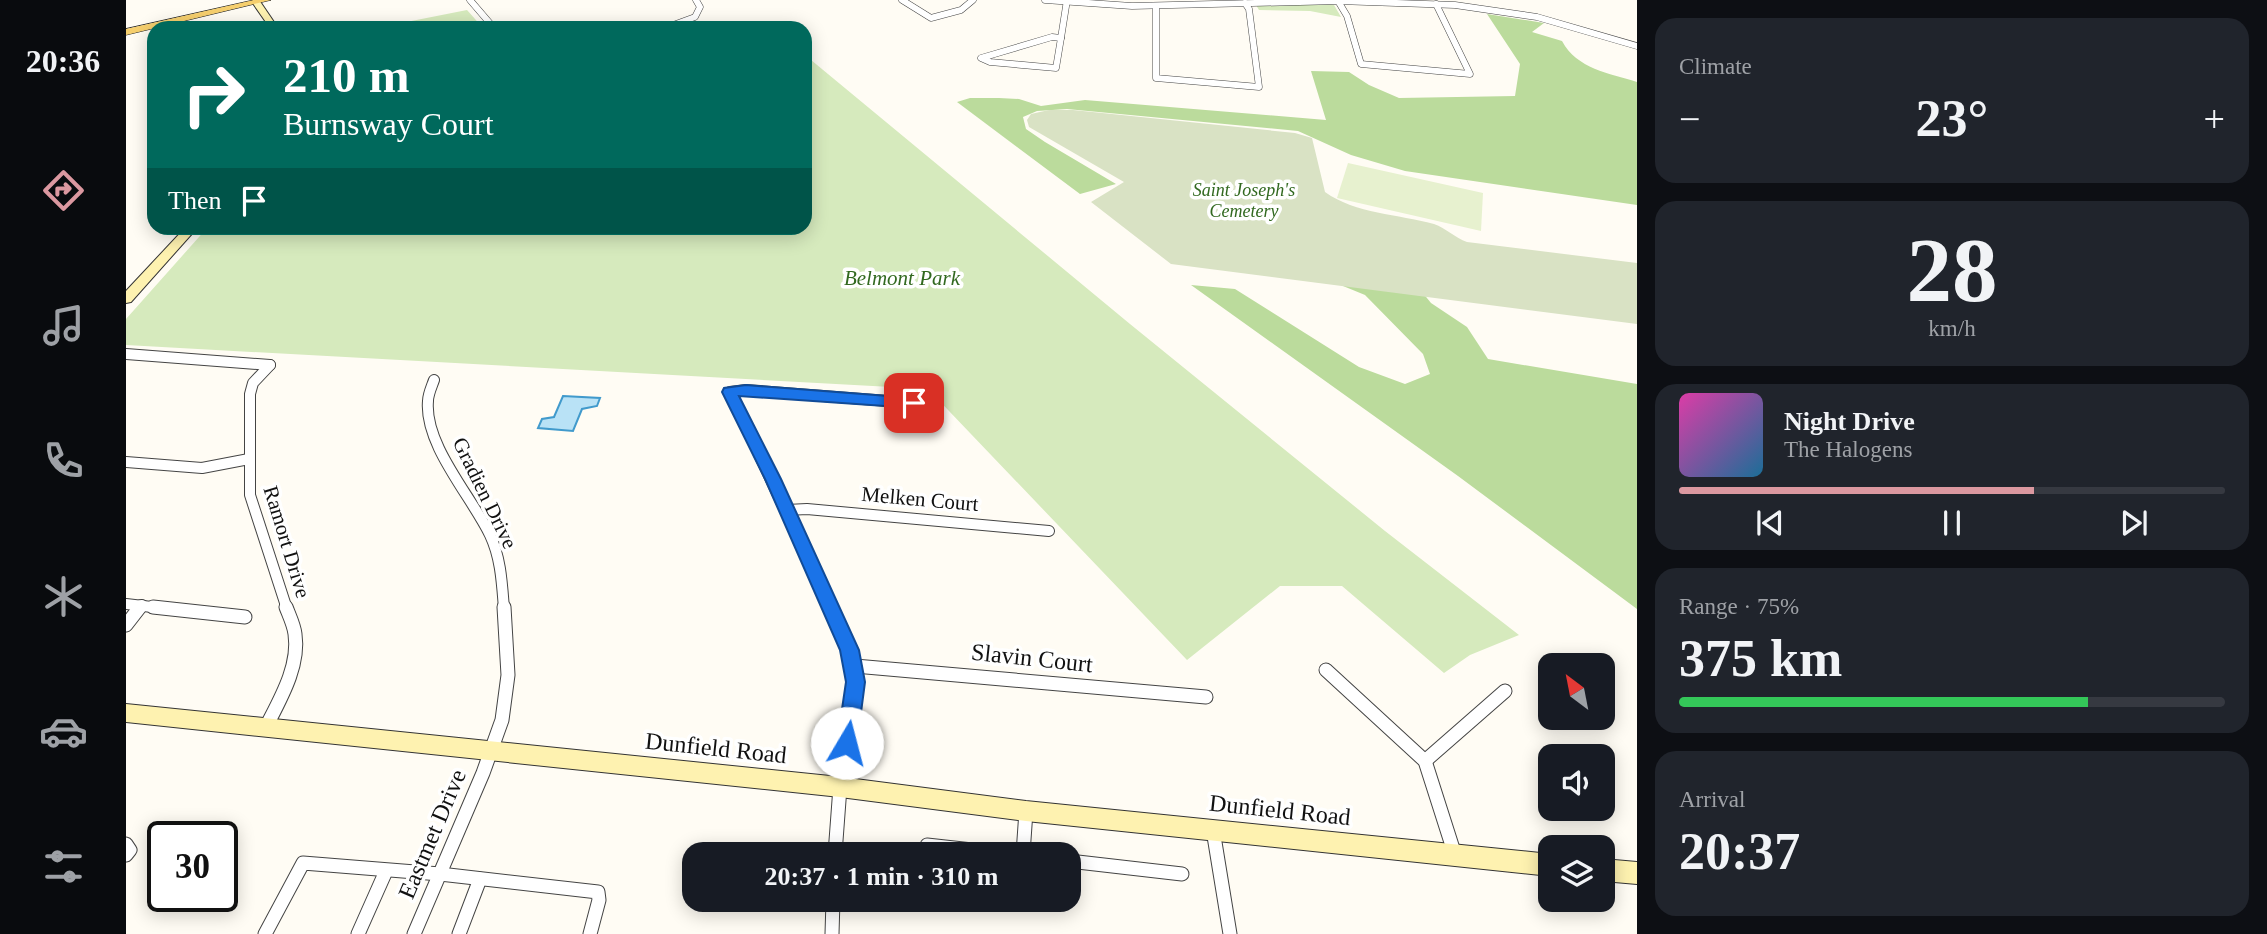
<!DOCTYPE html>
<meta charset="utf-8">
<style>
:root{--surface:#171b24;--page:#20242c;--text:#f1f3f6;--muted:#9ea1a6;--line:#363941;--accent:#db98a0}
body{margin:0;font-family:"Times New Roman",serif;background:var(--page);color:var(--text);height:100vh;display:flex;flex-direction:column;font-size:26px;white-space:nowrap}
*{box-sizing:border-box;margin:0}
p{font-size:23px;color:var(--muted)}
.icon{flex:none;width:38px;height:38px;fill:none;stroke:currentColor;stroke-width:2;stroke-linecap:round;stroke-linejoin:round}
.map{position:relative;flex:1;overflow:hidden}
.panel{display:flex;flex-direction:column;gap:18px;padding:18px;background:#0d0f14;width:630px}
.panel>*{flex:none}
.banner{position:absolute;left:21px;top:21px;width:665px;height:214px;border-radius:21px;box-shadow:0 4px 18px #0003;background:#00695c;color:#fff;overflow:hidden}
.needle{width:46px;rotate:328deg}
.controls{position:absolute;left:1412px;top:653px;display:grid;gap:14px}
.controls a{display:grid;place-items:center;width:77px;height:77px;border-radius:14px;background:var(--surface);box-shadow:0 4px 18px #0003;font-size:35px}
.speed{position:absolute;left:21px;top:821px;display:flex;gap:14px;font-size:35px;font-weight:700;text-align:center}
.speed>*{display:grid;place-content:center;width:91px;height:91px;border-radius:50%;background:var(--surface);box-shadow:0 4px 18px #0003;line-height:1}
.speed .limit{border:4px solid #111;border-radius:10px;background:#fff;color:#111}
.pin{position:absolute;display:grid;place-items:center;width:60px;height:60px;color:#fff;margin:-30px;border-radius:14px;box-shadow:0 4px 10px #0006}
.me{position:absolute;width:77px;margin:-38px;rotate:8deg;stroke-linejoin:round;filter:drop-shadow(0 0 5px #0008)}
.turn{display:flex;align-items:center;gap:24px;height:147px;padding:0 21px;font-size:32px}
.turn .icon{width:91px;height:91px;stroke-width:2.5}
.turn b{display:block;font-size:49px;line-height:60px}
.then{display:flex;align-items:center;height:66px;padding:0 21px;background:#0003;gap:14px;font-size:26px}
.big{font-size:52px;font-weight:800;line-height:1.1}
.panel .card{flex:1;display:flex;flex-direction:column;justify-content:center;gap:10px;min-width:0;padding:0 24px;border-radius:21px;background:var(--page)}
.panel .dial{align-items:center;gap:0}
.dial b{font-size:91px;line-height:1}
.song{display:flex;align-items:center;gap:21px}
.cover{width:84px;height:84px;border-radius:10px;background:linear-gradient(135deg,hsl(320 70% 55%),hsl(200 70% 35%))}
.played{height:7px;border-radius:4px;background:linear-gradient(90deg,var(--accent) 65%,var(--line) 65%)}
.keys{display:flex;justify-content:space-around;direction:ltr}
.heat{display:flex;justify-content:space-between;align-items:center;font-size:38px;direction:ltr}
.charge{height:10px;border-radius:5px;background:linear-gradient(90deg,#34c759 75%,var(--line) 0)}
.trip{position:absolute;left:556px;top:842px;width:399px;height:70px;border-radius:21px;background:var(--surface);box-shadow:0 4px 18px #0003;font-weight:800;line-height:70px;text-align:center}
main{display:flex;flex:1;min-height:0}
.tabs{display:flex;flex-direction:column;width:126px;justify-content:space-around;align-items:center;background:#090b0e;color:var(--muted)}
.tabs .icon{width:49px;height:49px}
.tabs .on{color:var(--accent)}
.tabs b{font-size:32px;color:var(--text)}
.map>svg:first-child{display:block}
</style>
<main>
<nav class="tabs">
<b>20:36</b>
<svg class="icon on" aria-label="directions" viewBox="0 0 24 24"><path d="M12 3l9 9-9 9-9-9zM9 14v-3h6M13 9l2 2-2 2"/></svg>
<svg class="icon" aria-label="music" viewBox="0 0 24 24"><path d="M9 18V5l10-2v13"/><circle cx="6" cy="18" r="3"/><circle cx="16" cy="16" r="3"/></svg>
<svg class="icon" aria-label="phone" viewBox="0 0 24 24"><path d="M5 4h4l2 5-3 2q2 4 5 5l2-3 5 2v4C11 20 4 13 5 4z"/></svg>
<svg class="icon" aria-label="climate" viewBox="0 0 24 24"><path d="M12 3v18M4 7l16 10M4 17L20 7"/></svg>
<svg class="icon" aria-label="car" viewBox="0 0 24 24"><path d="M5 17H2v-5l4-1 3-4h7l3 4 3 1v5h-3M9 17h6M6 11h13"/><circle cx="7" cy="17" r="2"/><circle cx="17" cy="17" r="2"/></svg>
<svg class="icon" aria-label="filters" viewBox="0 0 24 24"><path d="M4 7h16M4 17h16"/><circle cx="9" cy="7" r="2"/><circle cx="15" cy="17" r="2"/></svg>
</nav>
<div class="map">
<svg width="1511" height="934" viewBox="0 0 1511 934">
<rect width="100%" height="100%" fill="#fffcf4"/>
<g fill="#d6eabd">
<polygon points="1202,3 1208,5 1215,17 1184,11 1133,10 1130,5"/>
<polygon points="341,10 357,28 250,28"/>
<polygon points="679,55 1004,324 1259,531 1393,635 1344,655 1318,673 1216,586 1154,586 1061,660 802,389 0,345 0,319 81,228 679,228"/>
</g>
<g fill="#bbdb9c">
<path d="M1361,14L1418,23L1406,32L1436,41C1451,69 1483,73 1511,82V205L1279,171L1225,155L1172,131L941,109L911,111L897,117L900,129L919,142L990,184L954,194L831,102L844,98H873L893,99L915,106L959,100L1200,120L1185,71L1223,72L1243,85L1273,98L1389,96L1394,64Z"/>
<polygon points="1200,279 1292,287 1305,303 1341,327 1362,359 1511,384 1511,609 1332,476 1065,285 1109,289 1233,367 1279,384 1304,374 1297,354 1239,295"/>
</g>
<path fill="#d9e2c4" d="M923,110H947L1169,133L1186,138L1199,192C1230,214 1272,214 1308,224C1320,228 1329,238 1341,242L1511,263V324L1045,264L965,202L998,182L903,127L901,120L905,114Z"/>
<polygon fill="#e7f1cf" points="1222,163 1357,193 1355,231 1211,198"/>
<polygon fill="#b9e2f6" stroke="#419acc" stroke-width="2" points="437,396 474,398 471,406 456,409 447,431 412,428 416,419 428,417"/>
<g fill="none" stroke-linecap="round" stroke-linejoin="round">
<g stroke="#444" stroke-width="7">
<g id="street-far3">
<polyline points="344,0 368,28"/>
<polyline points="776,0 805,18 835,10 847,0"/>
<polyline points="919,0 1006,6 1212,1 1329,5 1411,17 1511,46"/>
<polyline points="1212,1 1221,16 1235,64 1344,74 1310,4"/>
<polyline points="1030,6 1030,78 1133,87 1123,9 1119,3"/>
<polyline points="539,28 569,17 574,7 570,0"/>
<polygon points="926,37 935,38 930,68 864,62 855,58"/>
<polyline points="935,38 941,0"/>
</g>
</g>
<g stroke="#444" stroke-width="10">
<polyline id="street-far2" points="0,354 3,354"/>
</g>
<g stroke="#444" stroke-width="12">
<g id="street-far1">
<polyline points="0,354 144,365"/>
<polyline points="144,365 127,383 124,394 124,495 161,609"/>
<path d="M308,380C306,386 302,394 302,401C298,445 346,497 364,535C375,558 376,584 378,609"/>
<polyline points="0,462 76,468 123,459"/>
<polyline points="661,510 681,509 923,531"/>
<polyline points="0,604 43,609"/>
<polyline points="13,609 16,605"/>
<polyline points="705,609 604,392 620,390 788,403"/>
</g>
</g>
<g stroke="#444" stroke-width="15">
<g id="street">
<polyline points="27,607 119,617"/>
<polyline points="705,607 724,650 729,682 714,787 709,854"/>
<polyline points="0,625 14,607"/>
<polyline points="729,666 1080,697"/>
<polyline points="1200,670 1299,761 1329,855"/>
<path d="M139,729C153,701 174,667 169,634C168,625 163,615 160,607"/>
<polyline points="1299,761 1379,691"/>
<polyline points="1087,830 1104,934"/>
<polyline points="0,844 4,850 0,855"/>
<polyline points="801,845 882,854"/>
<polyline points="897,854 900,811"/>
<polyline points="943,861 1056,874"/>
<polyline points="139,934 177,863 314,874 472,892 473,900 464,934"/>
<polyline points="232,934 260,871"/>
<polyline points="288,934 357,773 376,720 382,675 378,607"/>
<polyline points="333,934 354,879"/>
<polyline points="706,934 707,900"/>
</g>
</g>
<g stroke="#333" stroke-width="2">
<g id="secondary">
<polygon points="127,0 133,0 152,28 144,28 126,2"/>
<polygon points="59,228 71,228 5,302 0,303 0,291"/>
<polygon points="0,704 714,777 900,801 1424,854 1424,876 900,821 714,797 0,722"/>
<polygon points="1477,859 1511,862 1511,884 1477,881"/>
</g>
</g>
<g stroke="#222" stroke-width="1">
<polygon id="primary" points="128,0 145,0 0,35 0,29"/>
</g>
<use href="#street-far3" stroke="#fff" stroke-width="6"/>
<use href="#street-far2" stroke="#fff" stroke-width="8"/>
<use href="#street-far1" stroke="#fff" stroke-width="10"/>
<use href="#street" stroke="#fff" stroke-width="13"/>
<use href="#secondary" fill="#fef2b0" fill-rule="evenodd"/>
<use href="#primary" fill="#f6cf6d" fill-rule="evenodd"/>
</g>
<polygon fill="#1a73e8" stroke="#114b97" stroke-width="2" points="620,385 788,398 795,403 788,408 613,396 655,479 733,650 739,682 731,743 728,750 721,752 714,750 711,743 720,682 714,650 639,479 596,392 598,388"/>
<g text-anchor="middle" stroke-width="7" stroke-linejoin="round" paint-order="stroke">
<g font-size="18" font-style="italic" fill="#326920" stroke="#fff">
<text x="1118" y="196">Saint Joseph's<tspan x="1118" dy="21">Cemetery</tspan></text>
</g>
<g font-size="21" font-style="italic" fill="#326920" stroke="#fff">
<text x="776" y="285">Belmont Park</text>
</g>
<g font-size="21" fill="#111" stroke="#fff">
<text transform="translate(359 493) rotate(64)" y="7">Gradien Drive</text>
<text transform="translate(794 499) rotate(5)" y="7">Melken Court</text>
<text transform="translate(161 542) rotate(73)" y="7">Ramort Drive</text>
</g>
<g font-size="24" fill="#111" stroke="#fff">
<text transform="translate(906 658) rotate(6)" y="8">Slavin Court</text>
<text transform="translate(590 748) rotate(6)" y="8">Dunfield Road</text>
<text transform="translate(1154 810) rotate(6)" y="8">Dunfield Road</text>
<text transform="translate(306 834) rotate(-67)" y="8">Eastmet Drive</text>
</g>
</g>
</svg>
<div class="controls">
<a><svg class="needle" viewBox="-14 -14 28 28"><path d="M0-13l5 13h-10z" fill="#e53935"/><path d="M0 13l5-13h-10z" fill="#9ea1a6"/></svg></a>
<a><svg class="icon" aria-label="sound" viewBox="0 0 24 24"><path d="M4 9h4l5-4v14l-5-4H4zM17 9q2 3 0 6"/></svg></a>
<a><svg class="icon" aria-label="layers" viewBox="0 0 24 24"><path d="M12 4l9 5-9 5-9-5zM3 14l9 5 9-5"/></svg></a>
</div>
<div class="speed"><div class="limit">30</div></div>
<div class="pin" style="left:788px;top:403px;background:#d93025"><svg class="icon" aria-label="arrive" viewBox="0 0 24 24"><path d="M6 21V4h12l-3 4 3 4H6"/></svg></div>
<svg class="me" style="left:721px;top:743px" viewBox="-20 -20 40 40"><circle r="19" fill="#fff"/><path d="M0-13L10 11 0 6-10 11z" fill="#1a73e8"/></svg>
<div class="trip">20:37 · 1 min · 310 m</div>
<div class="banner">
<div class="turn"><svg class="icon" aria-label="right" viewBox="0 0 24 24"><path d="M7 20v-9h11M14 6l5 5-5 5"/></svg><div><b>210 m</b>Burnsway Court</div></div>
<div class="then">Then<svg class="icon" aria-label="arrive" viewBox="0 0 24 24"><path d="M6 21V4h12l-3 4 3 4H6"/></svg></div>
</div>
</div>
<section class="panel">
<div class="card"><p>Climate</p>
<div class="heat"><a>−</a><b class="big">23°</b><a>+</a></div>
</div>
<div class="card dial"><b>28</b><p>km/h</p></div>
<div class="card">
<div class="song"><i class="cover"></i><div><b>Night Drive</b><p>The Halogens</p></div></div>
<div class="played"></div>
<div class="keys"><svg class="icon" aria-label="previous" viewBox="0 0 24 24"><path d="M18 5L8 12l10 7zM5 5v14"/></svg><svg class="icon" aria-label="pause" viewBox="0 0 24 24"><path d="M8 5v14M16 5v14"/></svg><svg class="icon" aria-label="next" viewBox="0 0 24 24"><path d="M6 5l10 7-10 7zM19 5v14"/></svg></div>
</div>
<div class="card"><p>Range · 75%</p><b class="big">375 km</b><div class="charge"></div></div>
<div class="card"><p>Arrival</p><b class="big">20:37</b></div>
</section>
</main>
